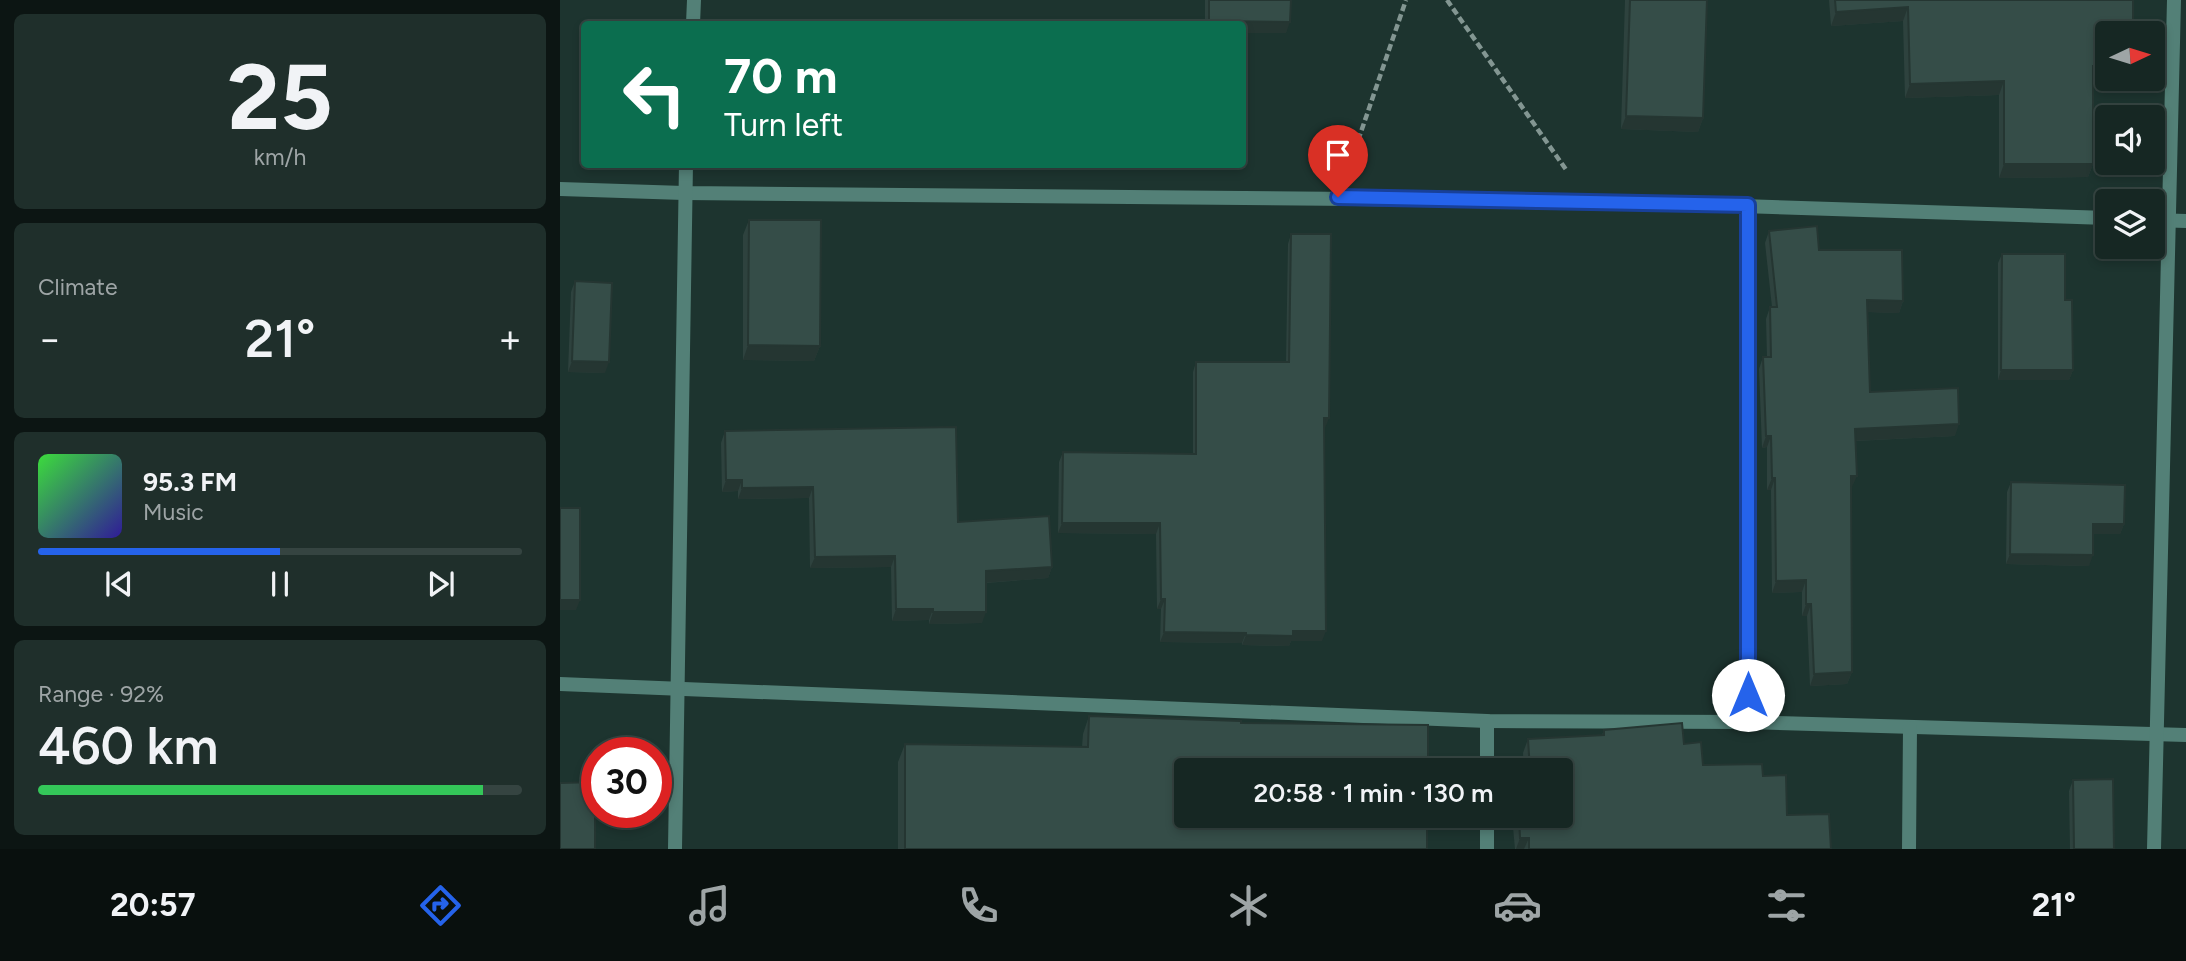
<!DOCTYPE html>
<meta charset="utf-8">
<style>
:root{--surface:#162723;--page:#1f2f2b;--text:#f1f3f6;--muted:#9ea5a6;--line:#354441;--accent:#2563eb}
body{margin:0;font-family:Figtree,sans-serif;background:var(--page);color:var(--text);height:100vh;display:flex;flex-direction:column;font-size:26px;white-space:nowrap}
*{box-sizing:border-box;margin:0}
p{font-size:23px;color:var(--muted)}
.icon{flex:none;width:38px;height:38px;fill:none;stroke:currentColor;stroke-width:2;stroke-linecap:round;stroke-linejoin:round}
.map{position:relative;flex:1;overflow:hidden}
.sheet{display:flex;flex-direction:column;gap:14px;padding:14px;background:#0c1513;width:560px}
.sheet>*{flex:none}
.top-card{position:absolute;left:21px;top:21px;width:665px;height:147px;border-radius:7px;box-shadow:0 4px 10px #0003,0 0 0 2px var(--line);background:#0b6e4f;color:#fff;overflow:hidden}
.needle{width:46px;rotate:86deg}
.tools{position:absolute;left:1535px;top:21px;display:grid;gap:14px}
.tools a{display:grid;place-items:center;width:70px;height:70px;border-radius:7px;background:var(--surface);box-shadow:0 4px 10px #0003,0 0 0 2px var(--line);font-size:35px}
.speed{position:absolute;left:21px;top:737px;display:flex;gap:14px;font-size:35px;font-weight:700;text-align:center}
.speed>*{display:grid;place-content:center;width:91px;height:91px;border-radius:50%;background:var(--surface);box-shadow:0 4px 10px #0003,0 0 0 2px var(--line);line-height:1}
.speed .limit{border:10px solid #d22;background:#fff;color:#111}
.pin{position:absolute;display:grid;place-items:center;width:60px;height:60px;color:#fff;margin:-72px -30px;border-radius:50% 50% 50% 0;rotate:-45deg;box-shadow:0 0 7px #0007}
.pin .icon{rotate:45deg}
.me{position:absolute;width:77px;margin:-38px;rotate:0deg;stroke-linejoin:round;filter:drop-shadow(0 0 5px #0008)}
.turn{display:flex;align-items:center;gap:24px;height:147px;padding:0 28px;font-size:32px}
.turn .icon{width:91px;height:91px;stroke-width:2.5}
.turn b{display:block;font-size:49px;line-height:60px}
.big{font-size:52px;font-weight:600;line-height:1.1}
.sheet .widget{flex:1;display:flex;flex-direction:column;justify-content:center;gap:10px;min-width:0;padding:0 24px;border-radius:10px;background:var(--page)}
.sheet .dial{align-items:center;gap:0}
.dial b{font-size:91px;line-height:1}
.song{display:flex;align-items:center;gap:21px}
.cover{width:84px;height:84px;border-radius:10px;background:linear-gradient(135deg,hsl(120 70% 55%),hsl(250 70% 35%))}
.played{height:7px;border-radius:4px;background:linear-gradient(90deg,var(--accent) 50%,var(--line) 50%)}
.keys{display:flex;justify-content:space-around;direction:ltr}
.heat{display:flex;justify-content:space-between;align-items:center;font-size:38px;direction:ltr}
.charge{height:10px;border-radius:5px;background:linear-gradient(90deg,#34c759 92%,var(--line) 0)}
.trip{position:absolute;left:614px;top:758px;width:399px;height:70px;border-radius:7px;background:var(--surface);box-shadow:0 4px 10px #0003,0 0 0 2px var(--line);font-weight:600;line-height:70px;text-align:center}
.tabs{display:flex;height:112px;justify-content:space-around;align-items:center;background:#09100e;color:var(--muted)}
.tabs .icon{width:49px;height:49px}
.tabs .active{color:var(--accent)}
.tabs b{font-size:32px;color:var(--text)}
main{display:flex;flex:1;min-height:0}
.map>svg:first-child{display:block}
</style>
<main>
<section class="sheet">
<div class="widget dial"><b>25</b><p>km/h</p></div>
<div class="widget"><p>Climate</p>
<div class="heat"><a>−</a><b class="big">21°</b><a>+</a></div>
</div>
<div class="widget">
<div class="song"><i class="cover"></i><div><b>95.3 FM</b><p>Music</p></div></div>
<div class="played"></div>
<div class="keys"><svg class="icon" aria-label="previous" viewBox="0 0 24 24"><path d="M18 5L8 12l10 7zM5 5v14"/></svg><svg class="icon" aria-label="pause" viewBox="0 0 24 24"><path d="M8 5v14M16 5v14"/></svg><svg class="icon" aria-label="next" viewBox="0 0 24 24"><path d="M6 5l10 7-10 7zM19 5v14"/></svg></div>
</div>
<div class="widget"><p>Range · 92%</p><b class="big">460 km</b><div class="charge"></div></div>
</section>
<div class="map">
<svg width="1626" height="849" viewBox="0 0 1626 849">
<rect width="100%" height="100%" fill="#1d342f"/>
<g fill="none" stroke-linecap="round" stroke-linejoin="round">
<g stroke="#839692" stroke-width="4.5" stroke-dasharray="7 3.5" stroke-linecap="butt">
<polyline points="887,0 1007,171"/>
<polyline points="788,170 846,0"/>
</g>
<g stroke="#538077" stroke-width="14">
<polyline points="133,24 134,0"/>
<polyline points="0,189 124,193 1028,201 1547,218"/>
<polyline points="1188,205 1188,722"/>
<polyline points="1592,220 1626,221"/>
<polyline points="0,684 927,721 1188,722 1626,735"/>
<polyline points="927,721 927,770"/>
<polyline points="927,816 927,849"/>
<polyline points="115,849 126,164"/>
<polyline points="1349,849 1350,728"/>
<polyline points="1594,849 1614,0"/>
</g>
</g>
<g fill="#2e423e">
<polygon points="645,0 731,0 726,33 682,33 682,24 645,24"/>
<polygon points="1065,0 1147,0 1143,118 1138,132 1061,129"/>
<polygon points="1269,0 1573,0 1567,80 1533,80 1533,164 1528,177 1439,178 1439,95 1345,98 1343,21 1271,26"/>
<polygon points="189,220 260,346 254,361 183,360 183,235"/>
<polygon points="1209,231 1259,250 1343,301 1339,313 1308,312 1310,392 1395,436 1296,441 1291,488 1292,672 1287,684 1250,686 1247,616 1242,616 1242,592 1212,593 1211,490 1207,490 1207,447 1202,448 1199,369 1203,357 1207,357 1206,319 1210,307 1212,307 1205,243"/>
<polygon points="731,234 765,428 764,428 762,641 731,641 729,646 682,645 682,643 600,642 601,609 597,609 596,534 498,533 499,462 503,452 633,454 633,372 636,362 726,362 728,244"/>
<polygon points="1442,254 1505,300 1513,370 1509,380 1438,380 1438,263"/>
<polygon points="15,281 45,373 8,372 11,292"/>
<polygon points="165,431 398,522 492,567 488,578 426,583 422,623 369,624 369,620 332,621 331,567 250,568 249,498 178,499 178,491 162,492 161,443"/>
<polygon points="1451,482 1564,524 1560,534 1533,534 1529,566 1446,564 1447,492"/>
<polygon points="529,716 681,723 867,849 338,849 338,762 345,744 522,747 523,734"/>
<polygon points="1044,730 1124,744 1143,765 1203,776 1227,815 1271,849 955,849 952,816 1001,816 1001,770 964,770 963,753 968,739 1042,735"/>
<polygon points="1513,780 1554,849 1510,849 1509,791"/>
</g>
<g fill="#253632">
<polygon points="1348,7 1343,21 1271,26 1276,12"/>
<polygon points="649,21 730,22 726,33 682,33 682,24 648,24"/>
<polygon points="1533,66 1547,66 1547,79 1568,79 1567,80 1528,80"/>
<polygon points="1444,81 1439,95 1345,98 1350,84"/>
<polygon points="1066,116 1143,118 1138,132 1061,129"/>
<polygon points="1444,164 1533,164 1528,177 1439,178"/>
<polygon points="1307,300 1343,301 1339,313 1303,312"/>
<polygon points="188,345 260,346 254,361 183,360"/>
<polygon points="12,361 49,362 45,373 8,372"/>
<polygon points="1441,370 1513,370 1509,380 1438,380"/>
<polygon points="764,418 769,418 765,428 760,428"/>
<polygon points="1399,424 1395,436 1291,441 1295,429"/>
<polygon points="1206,436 1211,436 1207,447 1202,448"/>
<polygon points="1291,476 1297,476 1292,487 1287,488"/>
<polygon points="1212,478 1215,478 1211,490 1207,490"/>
<polygon points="166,480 182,480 178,491 162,492"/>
<polygon points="253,487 249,498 178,499 182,488"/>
<polygon points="502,523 600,523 596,534 498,533"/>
<polygon points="1533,524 1564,524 1560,534 1530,534"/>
<polygon points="1450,554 1533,555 1529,566 1446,564"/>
<polygon points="335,556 331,567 250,568 255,557"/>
<polygon points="492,567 488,578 422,583 426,571"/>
<polygon points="1246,580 1242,592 1212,593 1216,581"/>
<polygon points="601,599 605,599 601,609 597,609"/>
<polygon points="0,600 20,600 16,610 0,610"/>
<polygon points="1246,604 1251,604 1247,616 1242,616"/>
<polygon points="336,609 373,609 369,620 332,621"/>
<polygon points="373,612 426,612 422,623 369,624"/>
<polygon points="733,631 766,631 762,641 731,641 729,646 682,645 686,635"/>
<polygon points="604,632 686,633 682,643 600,642"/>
<polygon points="1292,672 1287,684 1250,686 1254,674"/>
<polygon points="960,838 969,838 964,849 956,849"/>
</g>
<g fill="#354d48" stroke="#253632" stroke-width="2">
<polygon points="649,0 731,0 730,22 649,21"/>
<polygon points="1070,0 1147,0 1143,118 1066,116"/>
<polygon points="1275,0 1573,0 1573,33 1547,33 1547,66 1533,66 1533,164 1444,164 1444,81 1350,84 1348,7 1276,12"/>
<polygon points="189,220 261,220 260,346 188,345"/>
<polygon points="1257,226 1259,250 1342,250 1343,301 1307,300 1310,392 1398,388 1399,424 1295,429 1297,476 1291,476 1292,672 1254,674 1251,604 1246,604 1246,580 1216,581 1215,478 1212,478 1211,436 1206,436 1203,357 1211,357 1210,307 1217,307 1209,231"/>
<polygon points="731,234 771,234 769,418 764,418 766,631 733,631 733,636 686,635 686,633 604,632 605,599 601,599 600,523 502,523 503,452 636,454 636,362 729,362"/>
<polygon points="1442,254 1505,254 1505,300 1512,300 1513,370 1441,370"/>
<polygon points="15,281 52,283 49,362 12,361"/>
<polygon points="396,427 398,522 489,516 492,567 426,571 426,612 373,612 373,609 336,609 335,556 255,557 253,487 182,488 182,480 166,480 165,431"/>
<polygon points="1451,482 1565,485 1564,524 1533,524 1533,555 1450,554"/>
<rect x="0" y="508" width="20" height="92"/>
<polygon points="529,716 681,721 681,723 868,725 868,770 626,770 626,816 867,816 867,849 345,849 345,744 528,747"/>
<polygon points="1122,723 1124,744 1141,742 1143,765 1202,764 1203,776 1226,775 1227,815 1269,814 1271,849 969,849 969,838 960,838 959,816 1001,816 1001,770 970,770 968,739 1044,735 1044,730"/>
<polygon points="1553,779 1554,849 1514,849 1513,780"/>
<polygon points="35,782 35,849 0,849 0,783"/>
</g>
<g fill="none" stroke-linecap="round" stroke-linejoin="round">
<g stroke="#184099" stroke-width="18">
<polyline id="route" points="778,197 1188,205 1188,695"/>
</g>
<use href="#route" stroke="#2563eb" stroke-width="12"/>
</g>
</svg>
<div class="tools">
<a><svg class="needle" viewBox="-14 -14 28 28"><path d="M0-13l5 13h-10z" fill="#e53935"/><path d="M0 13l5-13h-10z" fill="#9ea5a6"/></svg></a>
<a><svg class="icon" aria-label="sound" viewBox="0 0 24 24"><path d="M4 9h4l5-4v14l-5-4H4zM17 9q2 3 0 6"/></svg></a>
<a><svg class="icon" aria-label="layers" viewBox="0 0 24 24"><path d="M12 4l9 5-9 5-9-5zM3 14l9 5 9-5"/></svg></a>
</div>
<div class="speed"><div class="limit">30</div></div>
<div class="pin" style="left:778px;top:197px;background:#d93025"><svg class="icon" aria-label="arrive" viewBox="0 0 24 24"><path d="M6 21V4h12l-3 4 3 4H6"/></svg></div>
<svg class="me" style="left:1188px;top:695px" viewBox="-20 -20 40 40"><circle r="19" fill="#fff"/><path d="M0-13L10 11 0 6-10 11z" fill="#2563eb"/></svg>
<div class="trip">20:58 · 1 min · 130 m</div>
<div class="top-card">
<div class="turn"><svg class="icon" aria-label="left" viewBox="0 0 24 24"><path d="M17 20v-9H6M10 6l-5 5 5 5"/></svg><div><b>70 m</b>Turn left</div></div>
</div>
</div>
</main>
<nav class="tabs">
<b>20:57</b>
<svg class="icon active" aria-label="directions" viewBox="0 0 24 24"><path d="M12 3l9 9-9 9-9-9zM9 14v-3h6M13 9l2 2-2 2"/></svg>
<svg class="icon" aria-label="music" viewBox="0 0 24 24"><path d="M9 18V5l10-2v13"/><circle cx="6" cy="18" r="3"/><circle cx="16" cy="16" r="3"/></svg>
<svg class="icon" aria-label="phone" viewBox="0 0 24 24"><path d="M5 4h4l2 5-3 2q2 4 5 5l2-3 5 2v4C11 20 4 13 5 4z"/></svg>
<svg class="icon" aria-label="climate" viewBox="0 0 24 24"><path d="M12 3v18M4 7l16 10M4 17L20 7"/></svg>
<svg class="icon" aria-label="car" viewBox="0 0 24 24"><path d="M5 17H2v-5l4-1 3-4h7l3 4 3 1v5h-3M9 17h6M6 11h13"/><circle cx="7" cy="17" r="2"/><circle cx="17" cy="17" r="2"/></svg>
<svg class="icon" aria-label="filters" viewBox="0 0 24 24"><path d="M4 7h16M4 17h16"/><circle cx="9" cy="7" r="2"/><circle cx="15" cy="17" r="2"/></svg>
<b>21°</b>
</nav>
